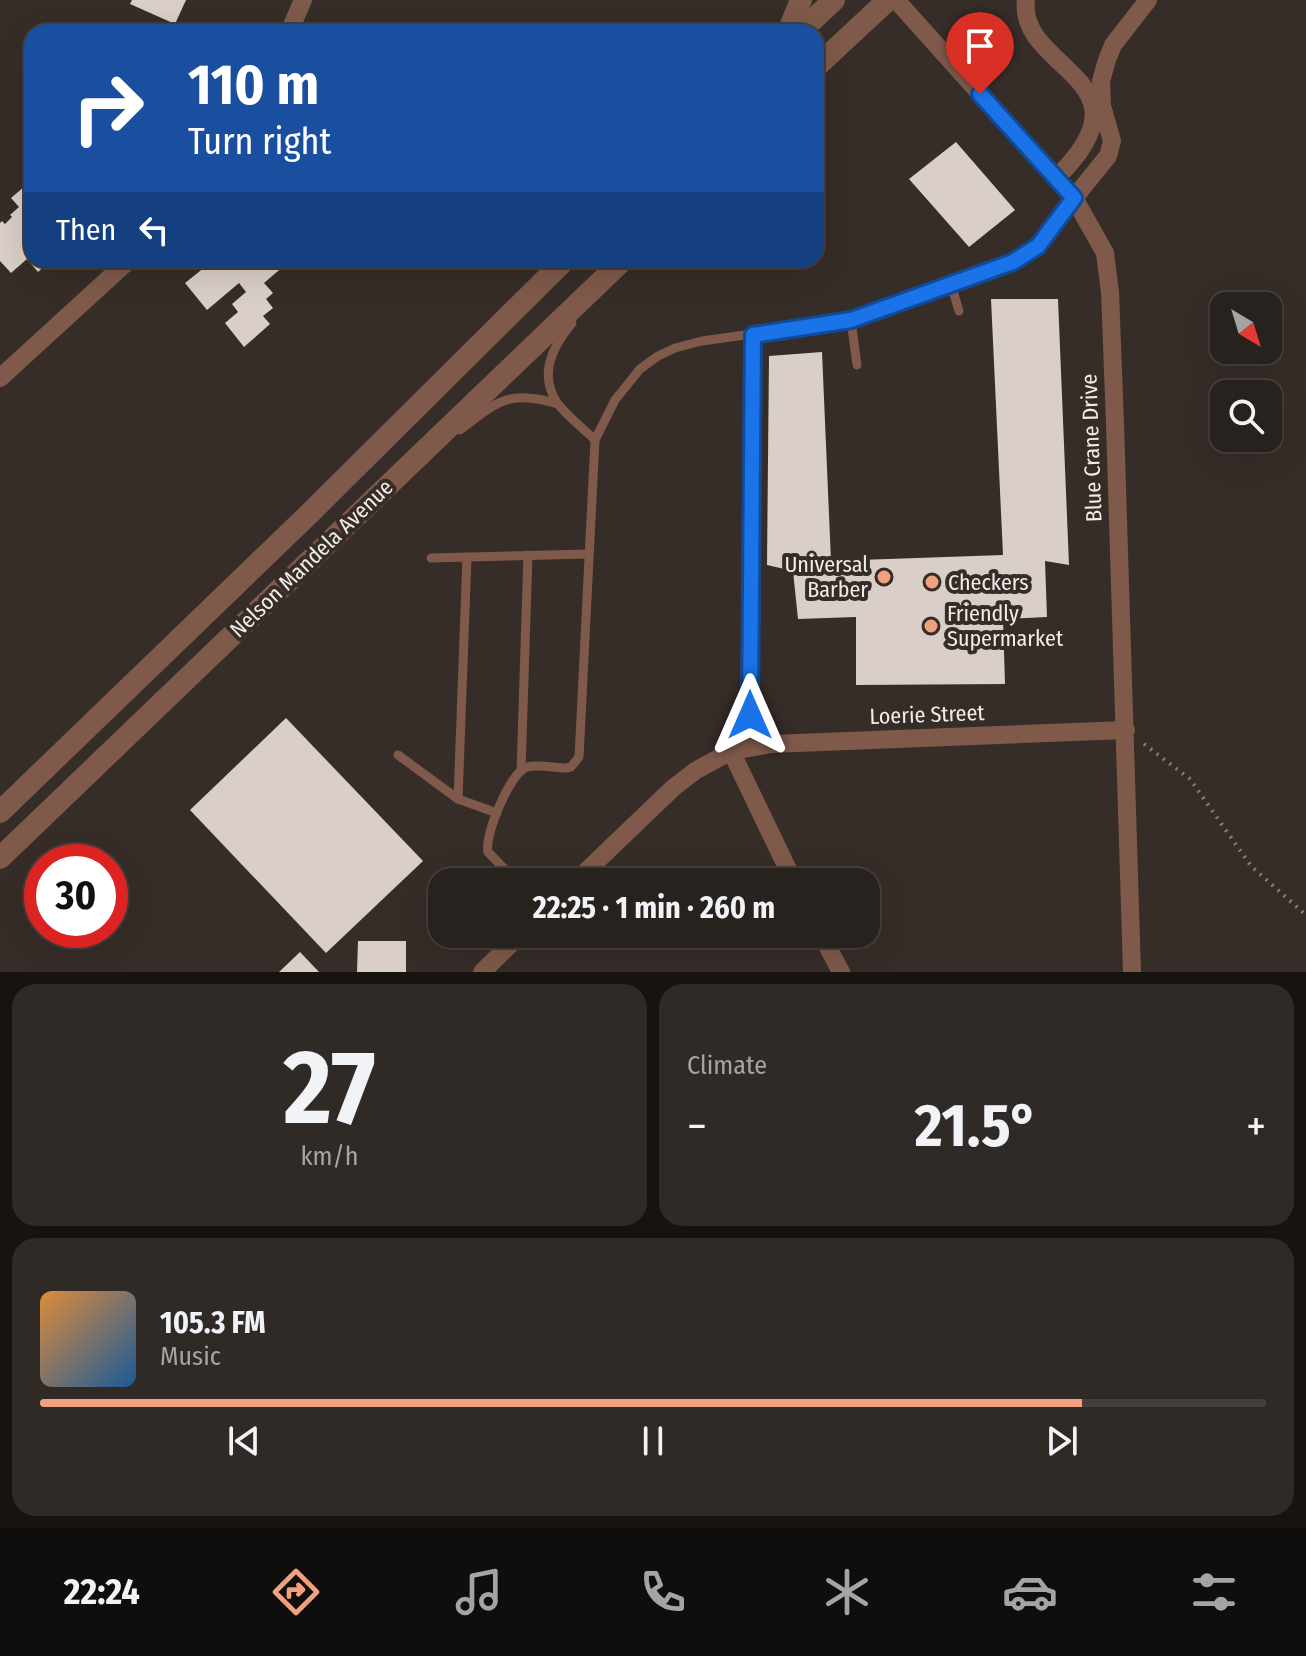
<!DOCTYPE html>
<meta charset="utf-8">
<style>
:root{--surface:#28221e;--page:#302a27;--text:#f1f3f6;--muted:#a5a4a4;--line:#443f3c;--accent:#f1a17d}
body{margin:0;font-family:"Fira Sans Condensed",sans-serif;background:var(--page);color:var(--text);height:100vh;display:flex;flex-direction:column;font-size:30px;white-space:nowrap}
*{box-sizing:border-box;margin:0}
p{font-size:26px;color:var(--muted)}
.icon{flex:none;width:44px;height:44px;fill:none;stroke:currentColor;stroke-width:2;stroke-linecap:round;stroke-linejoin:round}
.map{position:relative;height:972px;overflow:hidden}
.drawer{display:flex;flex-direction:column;gap:12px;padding:12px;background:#161310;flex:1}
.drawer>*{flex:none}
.banner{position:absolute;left:24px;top:24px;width:800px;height:244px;border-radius:24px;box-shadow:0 8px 32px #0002,0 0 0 2px var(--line);background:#1a4fa0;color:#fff;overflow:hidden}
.needle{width:52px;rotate:142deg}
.buttons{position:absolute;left:1210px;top:292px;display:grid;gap:16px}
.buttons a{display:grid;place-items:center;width:72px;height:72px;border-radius:16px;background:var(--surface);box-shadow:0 8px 32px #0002,0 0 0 2px var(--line);font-size:40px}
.speed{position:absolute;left:24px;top:844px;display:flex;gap:16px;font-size:40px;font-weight:700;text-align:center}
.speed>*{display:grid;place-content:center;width:104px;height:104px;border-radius:50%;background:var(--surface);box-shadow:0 8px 32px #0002,0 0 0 2px var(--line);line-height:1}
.speed .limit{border:12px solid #d22;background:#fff;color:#111}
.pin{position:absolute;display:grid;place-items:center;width:68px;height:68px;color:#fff;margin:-82px -34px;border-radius:50% 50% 50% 0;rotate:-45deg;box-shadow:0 0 8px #0007}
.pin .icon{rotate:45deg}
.me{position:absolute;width:88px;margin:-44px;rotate:0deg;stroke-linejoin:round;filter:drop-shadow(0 0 6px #0008)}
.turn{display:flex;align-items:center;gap:28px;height:168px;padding:0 32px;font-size:36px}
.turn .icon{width:104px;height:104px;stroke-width:2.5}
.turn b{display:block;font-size:56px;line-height:68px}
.then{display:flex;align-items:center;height:76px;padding:0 32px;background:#0003;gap:16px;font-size:30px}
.big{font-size:60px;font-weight:700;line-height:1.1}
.drawer .card{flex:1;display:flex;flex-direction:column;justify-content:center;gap:12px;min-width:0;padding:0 28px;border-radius:24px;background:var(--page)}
.drawer .dial{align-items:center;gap:0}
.dial b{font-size:104px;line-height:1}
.song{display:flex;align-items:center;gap:24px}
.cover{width:96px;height:96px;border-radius:12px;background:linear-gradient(135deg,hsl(30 70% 55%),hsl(210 70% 35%))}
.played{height:8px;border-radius:4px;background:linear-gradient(90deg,var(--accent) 85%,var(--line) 85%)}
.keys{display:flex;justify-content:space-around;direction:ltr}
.heat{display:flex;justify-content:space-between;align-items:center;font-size:44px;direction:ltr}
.drawer .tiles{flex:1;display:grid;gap:12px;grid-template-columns:1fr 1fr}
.card:last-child{grid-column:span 2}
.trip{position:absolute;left:428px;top:868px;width:452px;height:80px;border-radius:24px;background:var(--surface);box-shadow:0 8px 32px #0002,0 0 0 2px var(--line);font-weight:700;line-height:80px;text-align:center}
.dock{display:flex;height:128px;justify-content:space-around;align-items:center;background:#100e0c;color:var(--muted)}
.dock .icon{width:56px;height:56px}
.dock .on{color:var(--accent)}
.dock b{font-size:36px;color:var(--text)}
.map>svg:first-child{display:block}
</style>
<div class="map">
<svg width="1306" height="972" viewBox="0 0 1306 972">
<rect width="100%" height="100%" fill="#362d28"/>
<g fill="#dacec8">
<polygon points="132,0 186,0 175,24 130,4"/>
<polygon points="956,142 1015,210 969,247 909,179"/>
<polygon points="32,180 32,226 30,228 32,260 51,260 38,272 27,259 11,273 0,261 0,223 2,221 5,224 12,217 10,215 19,207 11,198"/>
<polygon points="223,260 291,260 264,283 273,293 266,299 273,308 263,316 270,324 244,347 225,323 238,312 232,304 246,292 239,283 207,310 185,283 205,267 206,269 214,262 217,266"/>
<polygon points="991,299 1058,299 1069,565 1045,561 1047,617 1003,619 1005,684 856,685 856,617 798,619 793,571 767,565 769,356 822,352 831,561 1003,555"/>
<polygon points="286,718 423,861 326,953 190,810"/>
<polygon points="358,941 406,941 406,972 357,972"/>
<polygon points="300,952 319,972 279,972"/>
</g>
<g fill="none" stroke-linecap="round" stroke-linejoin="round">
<polyline stroke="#857e7a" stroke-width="4" stroke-dasharray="2 6" stroke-linecap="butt" points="1144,744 1190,779 1251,866 1306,915"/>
<g stroke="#7f5a4a" stroke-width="9">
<polyline points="951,284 959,311"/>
<polyline points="851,320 857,365"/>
<path d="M572,323C552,347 538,375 558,404C568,417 584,429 595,440"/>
<path d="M460,430C498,401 509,389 558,404"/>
<polyline points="431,558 587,554"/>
<polyline points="398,755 458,799 497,813"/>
<polyline points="521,771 528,555"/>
<polyline points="458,799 467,557"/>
<path d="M517,882L488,852C484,836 510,772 527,767C538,764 555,768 566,768L571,767L579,757L595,440L615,400L640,369L658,356L675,348L702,341L851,320L1013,262L1038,246L1074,198"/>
</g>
<g stroke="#7f5a4a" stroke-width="18">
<polyline points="896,0 1074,198 1105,253 1110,292 1115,423 1132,972"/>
<path d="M1026,0C1017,70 1159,79 1056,178"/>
<polyline points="289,32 303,0"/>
<polyline points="1074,198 1108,156 1112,141 1102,106 1101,81 1107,60 1113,45 1148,0"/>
<polyline points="0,378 129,260"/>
<polyline points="749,747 753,335"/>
<polyline points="731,751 794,882"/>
<polyline points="575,882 673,788 695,771 731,751 772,744 1126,730"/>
<polyline points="821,934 841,972"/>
<polyline points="482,972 521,934"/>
</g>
<g stroke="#7f5a4a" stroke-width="22">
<polyline points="788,32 801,0"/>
<polyline points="800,32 834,0"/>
<polyline points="816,67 888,0"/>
<polyline points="0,812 309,514 565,260"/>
<polyline points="0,858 623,260"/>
</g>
</g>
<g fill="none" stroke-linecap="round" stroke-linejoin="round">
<g stroke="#114b97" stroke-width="20">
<polyline id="route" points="750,715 753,335 851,320 1013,262 1038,246 1074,198 980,94"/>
</g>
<use href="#route" stroke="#1a73e8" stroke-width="14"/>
</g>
<g fill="#f1a17d" stroke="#362d28" stroke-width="3">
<circle cx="884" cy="577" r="8"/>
<circle cx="932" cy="582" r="8"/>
<circle cx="931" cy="626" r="8"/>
</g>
<g text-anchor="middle" stroke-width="8" stroke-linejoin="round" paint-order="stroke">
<g font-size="22" fill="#f3edea" stroke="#362d28">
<text transform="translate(1091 448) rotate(-92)" y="8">Blue Crane Drive</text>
<text transform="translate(311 558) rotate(-44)" y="8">Nelson Mandela Avenue</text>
<text transform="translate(927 714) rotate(-2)" y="8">Loerie Street</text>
</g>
<g font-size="22" fill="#f3edea" stroke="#362d28" text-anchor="start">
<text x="868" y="572" text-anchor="end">Universal<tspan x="868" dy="25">Barber</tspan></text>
<text x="948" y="590">Checkers</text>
<text x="947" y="621">Friendly<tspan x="947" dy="25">Supermarket</tspan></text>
</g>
</g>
</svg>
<div class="buttons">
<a><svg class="needle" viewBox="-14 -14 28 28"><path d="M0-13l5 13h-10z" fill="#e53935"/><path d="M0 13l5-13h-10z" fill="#a5a4a4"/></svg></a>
<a><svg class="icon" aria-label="search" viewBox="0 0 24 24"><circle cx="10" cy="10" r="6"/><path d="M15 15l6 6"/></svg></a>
</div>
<div class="speed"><div class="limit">30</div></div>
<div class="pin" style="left:980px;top:94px;background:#d93025"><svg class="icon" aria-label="arrive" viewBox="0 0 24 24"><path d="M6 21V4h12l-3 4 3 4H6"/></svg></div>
<svg class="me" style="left:750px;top:715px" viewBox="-20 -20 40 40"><path d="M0-17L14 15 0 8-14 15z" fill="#1a73e8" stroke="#fff" stroke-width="4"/></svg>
<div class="trip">22:25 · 1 min · 260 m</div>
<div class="banner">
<div class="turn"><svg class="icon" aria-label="right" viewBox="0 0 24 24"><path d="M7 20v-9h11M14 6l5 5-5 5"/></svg><div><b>110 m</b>Turn right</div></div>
<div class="then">Then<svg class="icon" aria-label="left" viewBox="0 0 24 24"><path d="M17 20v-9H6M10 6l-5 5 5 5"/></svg></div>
</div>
</div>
<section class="drawer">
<div class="tiles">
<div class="card dial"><b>27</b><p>km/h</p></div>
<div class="card"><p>Climate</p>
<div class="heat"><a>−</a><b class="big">21.5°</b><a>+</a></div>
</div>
<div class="card">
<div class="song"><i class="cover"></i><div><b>105.3 FM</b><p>Music</p></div></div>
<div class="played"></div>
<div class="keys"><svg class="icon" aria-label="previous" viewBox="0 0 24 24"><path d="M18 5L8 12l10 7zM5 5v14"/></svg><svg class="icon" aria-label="pause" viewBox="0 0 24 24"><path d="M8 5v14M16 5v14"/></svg><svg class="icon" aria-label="next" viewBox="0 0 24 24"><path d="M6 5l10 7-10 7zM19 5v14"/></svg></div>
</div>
</div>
</section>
<nav class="dock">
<b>22:24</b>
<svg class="icon on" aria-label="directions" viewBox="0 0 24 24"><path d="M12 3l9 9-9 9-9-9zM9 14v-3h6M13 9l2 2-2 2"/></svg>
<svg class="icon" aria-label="music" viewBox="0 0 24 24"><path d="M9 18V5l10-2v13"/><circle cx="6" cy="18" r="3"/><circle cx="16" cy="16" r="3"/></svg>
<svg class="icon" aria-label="phone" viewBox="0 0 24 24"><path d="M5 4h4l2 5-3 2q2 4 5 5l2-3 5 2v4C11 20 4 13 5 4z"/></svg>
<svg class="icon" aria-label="climate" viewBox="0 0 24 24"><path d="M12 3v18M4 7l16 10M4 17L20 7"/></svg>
<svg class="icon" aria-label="car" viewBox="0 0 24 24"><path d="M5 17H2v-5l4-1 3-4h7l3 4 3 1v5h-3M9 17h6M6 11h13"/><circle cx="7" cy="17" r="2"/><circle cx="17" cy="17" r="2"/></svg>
<svg class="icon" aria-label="filters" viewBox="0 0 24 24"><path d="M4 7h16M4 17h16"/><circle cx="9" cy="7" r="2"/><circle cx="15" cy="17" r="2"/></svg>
</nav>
